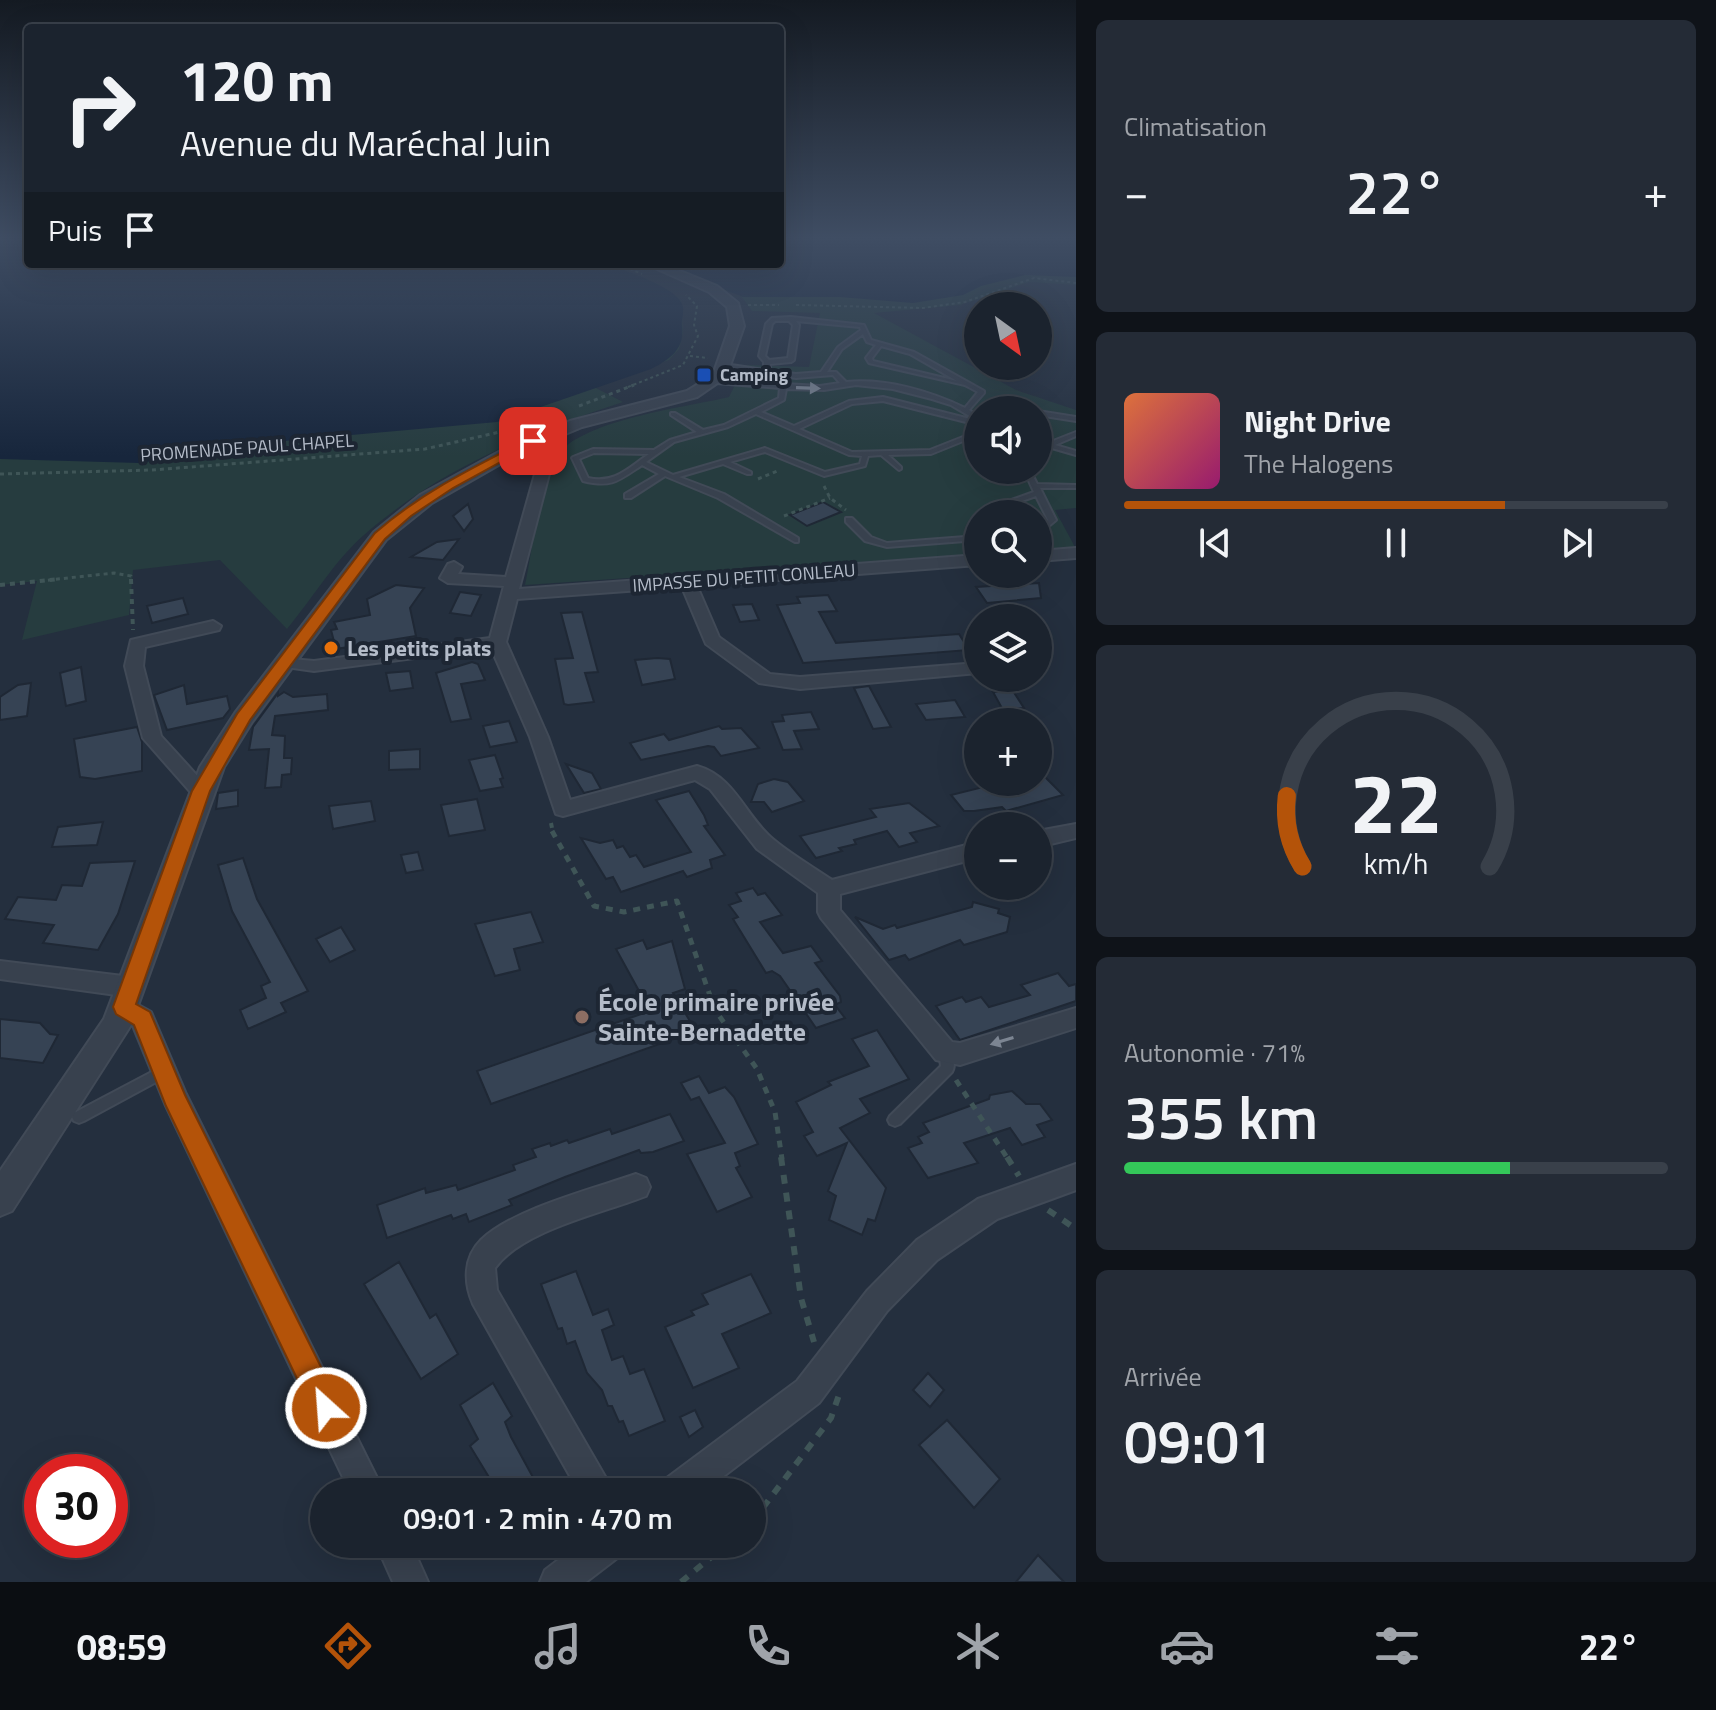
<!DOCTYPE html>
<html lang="fr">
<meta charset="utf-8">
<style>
:root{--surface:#1b232e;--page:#242b36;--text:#f1f3f6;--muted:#a0a4aa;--line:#39404a;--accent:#b45309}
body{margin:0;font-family:"Titillium Web",sans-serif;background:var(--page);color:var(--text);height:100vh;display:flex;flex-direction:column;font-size:30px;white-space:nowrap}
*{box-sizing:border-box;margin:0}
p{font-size:26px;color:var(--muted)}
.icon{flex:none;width:44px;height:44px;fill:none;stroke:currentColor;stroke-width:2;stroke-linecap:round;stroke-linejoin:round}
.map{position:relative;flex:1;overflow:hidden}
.sheet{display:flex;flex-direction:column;gap:20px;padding:20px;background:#0f1319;width:640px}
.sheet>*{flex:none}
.top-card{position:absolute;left:24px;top:24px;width:760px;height:244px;border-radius:8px;box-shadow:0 8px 32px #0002,0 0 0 2px var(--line);background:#1b232e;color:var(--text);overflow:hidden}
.needle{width:52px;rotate:147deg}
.buttons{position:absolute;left:964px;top:292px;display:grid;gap:16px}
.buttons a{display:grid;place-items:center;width:88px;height:88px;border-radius:50%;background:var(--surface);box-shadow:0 8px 32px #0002,0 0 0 2px var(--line);font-size:40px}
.speed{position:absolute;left:24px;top:1454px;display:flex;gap:16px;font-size:40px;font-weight:700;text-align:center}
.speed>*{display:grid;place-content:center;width:104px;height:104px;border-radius:50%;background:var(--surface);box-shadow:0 8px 32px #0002,0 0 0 2px var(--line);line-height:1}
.speed .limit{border:12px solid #d22;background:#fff;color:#111}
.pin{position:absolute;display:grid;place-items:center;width:68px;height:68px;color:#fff;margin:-34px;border-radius:16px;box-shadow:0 4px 12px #0006}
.me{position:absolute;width:88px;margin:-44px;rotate:334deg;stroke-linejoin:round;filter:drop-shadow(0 0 6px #0008)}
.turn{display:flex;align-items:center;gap:28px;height:168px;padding:0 24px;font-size:36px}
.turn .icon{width:104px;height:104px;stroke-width:2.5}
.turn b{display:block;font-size:56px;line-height:68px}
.then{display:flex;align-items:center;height:76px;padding:0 24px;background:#0003;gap:16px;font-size:30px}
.big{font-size:60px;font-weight:600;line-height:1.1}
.sheet .tile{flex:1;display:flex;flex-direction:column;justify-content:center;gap:12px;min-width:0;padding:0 28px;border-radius:12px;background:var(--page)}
.sheet .dial{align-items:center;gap:0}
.dial svg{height:208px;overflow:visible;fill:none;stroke:var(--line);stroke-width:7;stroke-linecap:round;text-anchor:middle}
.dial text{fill:var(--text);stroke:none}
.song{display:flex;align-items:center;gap:24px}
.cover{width:96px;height:96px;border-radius:12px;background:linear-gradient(135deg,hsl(20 70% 55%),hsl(320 70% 35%))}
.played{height:8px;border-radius:4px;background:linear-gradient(90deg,var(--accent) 70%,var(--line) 70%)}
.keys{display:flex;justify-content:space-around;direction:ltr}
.heat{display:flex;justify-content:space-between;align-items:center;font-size:44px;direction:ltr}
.charge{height:12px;border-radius:6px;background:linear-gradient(90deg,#34c759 71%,var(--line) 0)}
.trip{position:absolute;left:310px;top:1478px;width:456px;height:80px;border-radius:40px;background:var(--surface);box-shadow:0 8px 32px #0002,0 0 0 2px var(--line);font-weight:600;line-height:80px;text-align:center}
.tabs{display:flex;height:128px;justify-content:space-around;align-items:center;background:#0b0e12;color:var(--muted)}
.tabs .icon{width:56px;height:56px}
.tabs .selected{color:var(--accent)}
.tabs b{font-size:36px;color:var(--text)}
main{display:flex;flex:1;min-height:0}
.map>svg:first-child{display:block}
</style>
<main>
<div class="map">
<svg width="1076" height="1582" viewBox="0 0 1076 1582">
<rect width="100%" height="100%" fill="#242f3e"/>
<g fill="#263c3f" fill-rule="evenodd">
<path d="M780,236H1076V285L1029,282L960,305L874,313L1016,390L1076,410V508L1055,510L1075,547L1038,549V514H978V554L525,585C532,554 538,491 550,465C570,420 684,408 729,397L745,365L809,367L820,313L752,311L741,296L660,264H780ZM978,410H1038V470H978Z"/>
<path d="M606,264L656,283L681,301L683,333L679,349L669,360L594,387L623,402C527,434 442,467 364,535C335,560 312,599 287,629L220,560L133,570L129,615L22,640L37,581L0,585V282Z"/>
</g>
<g fill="#17263c">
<path d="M0,236H28V264H606C623,270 681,288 683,307C684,313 681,320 682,326C685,349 670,359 651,369L497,422L273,442L139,463L0,459Z"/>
<polygon points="780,236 1076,236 1076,277 1025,275 981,286 963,295 913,303 840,297 743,297 660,264 780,264"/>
</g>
<g fill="#364354" stroke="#1f2835" stroke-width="2">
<polygon points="823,502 841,512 807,526 790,515"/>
<polygon points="468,504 473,519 464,531 453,516"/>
<polygon points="459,539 443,560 411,557 437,542"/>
<polygon points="1039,583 1041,598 987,603 976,587"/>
<polygon points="396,585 424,588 410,608 416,636 336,649 331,630 337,629 334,622 370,615 367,599"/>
<polygon points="460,592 481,595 471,616 450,613"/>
<polygon points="828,595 837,611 819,612 836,643 959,634 969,650 803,663 777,605 800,603 797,597"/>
<polygon points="183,598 188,614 152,623 147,606"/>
<polygon points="752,604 759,620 740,622 733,605"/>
<polygon points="582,612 598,672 585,673 594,702 568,705 564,704 555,659 573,658 561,613"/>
<polygon points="657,658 670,659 675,679 642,685 635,660"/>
<polygon points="472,662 478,664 485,680 461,684 471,719 451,722 436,673"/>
<polygon points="81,667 86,701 66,706 60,673"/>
<polygon points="410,671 413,688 390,691 386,673"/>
<polygon points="31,683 27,716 0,720 0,697 18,685"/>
<polygon points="184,685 187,704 227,696 230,709 223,718 167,730 154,695"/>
<polygon points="869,686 891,727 873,729 854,688"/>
<polygon points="1013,691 1024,708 1003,710 993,692"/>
<polygon points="284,692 293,697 327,694 328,710 275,716 272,735 285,736 284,758 292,758 291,774 282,775 281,787 265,788 269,749 249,750 253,727 278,693 278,696"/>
<polygon points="955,700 965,717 926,720 916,704"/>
<polygon points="811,712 819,729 794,731 802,749 783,750 772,722 784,721 782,715"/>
<polygon points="509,721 517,742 490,747 483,726"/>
<polygon points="719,726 722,729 741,728 759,748 721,756 714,747 708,746 641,760 630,743 664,734 669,740"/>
<polygon points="137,727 142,742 142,771 95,779 80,777 74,739"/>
<polygon points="420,749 420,769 389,770 389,751"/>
<polygon points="495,755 503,778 500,779 503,787 480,791 469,760"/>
<polygon points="566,764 592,773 601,789 584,793"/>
<polygon points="1038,770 1063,795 1006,811 1002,807 974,811 964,811 951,795 987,786 991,790 1038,782"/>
<polygon points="774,779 788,782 804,801 772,812 764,802 751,802 758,784"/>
<polygon points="238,790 238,806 216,809 218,793"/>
<polygon points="689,791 704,815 708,825 704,826 725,855 710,860 712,868 687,877 683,871 621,892 613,877 606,879 581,838 600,843 613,840 617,848 623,846 630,857 636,855 644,867 691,852 656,800"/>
<polygon points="477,799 485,830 449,836 441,805"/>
<polygon points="371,801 375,821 333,829 329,806"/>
<polygon points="909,803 939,826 910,833 917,842 899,847 887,831 854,840 856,844 839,848 842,851 816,858 800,836 876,817 870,809"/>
<polygon points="103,822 97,845 52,847 58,827"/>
<polygon points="418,852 423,870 406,873 401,855"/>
<polygon points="243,858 257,899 308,991 281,1003 286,1012 248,1029 240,1010 266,998 261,986 270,982 232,911 218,865"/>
<polygon points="135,861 118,914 98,950 43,943 54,925 5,919 18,897 56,900 62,885 82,886 90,863"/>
<polygon points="753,888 758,895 765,893 782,915 760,922 783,953 811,946 822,961 815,963 840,996 841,1002 835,1005 845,1018 816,1028 780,976 772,971 766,973 733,919 738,917 729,905 741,901 736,893"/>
<polygon points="973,902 999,909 998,913 1010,917 1007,932 964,945 960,940 909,960 905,955 889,960 855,917 883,929 895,925 897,928 972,907"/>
<polygon points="531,912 543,942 514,949 520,970 495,976 475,924"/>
<polygon points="341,927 355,950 330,962 316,939"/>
<polygon points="643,940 647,949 672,941 685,989 673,993 696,1031 491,1104 477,1071 650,1011 616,949"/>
<polygon points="1058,973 1069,986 1076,984 1076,1001 960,1040 936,1006 962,997 966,1002 981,997 989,1007 1030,995 1021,985"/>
<polygon points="0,1019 40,1023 50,1034 58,1035 43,1063 0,1058"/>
<polygon points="877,1030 909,1079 860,1099 870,1113 840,1128 886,1188 875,1221 868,1219 862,1235 829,1220 836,1196 828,1191 847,1143 817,1156 804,1136 813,1132 796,1102 831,1085 828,1082 869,1066 852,1039"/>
<polygon points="699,1076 709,1093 725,1087 734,1097 758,1144 735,1153 740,1166 736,1168 752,1197 717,1212 687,1154 725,1143 699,1097 691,1100 681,1083"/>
<polygon points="1012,1091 1026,1104 1040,1104 1052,1120 1037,1125 1045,1137 1022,1145 1010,1128 964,1143 978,1163 928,1178 908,1148 922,1143 918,1137 929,1132 923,1123 989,1099 990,1095"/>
<polygon points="670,1114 684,1141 653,1152 641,1153 639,1150 565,1177 509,1200 512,1205 469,1222 466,1214 453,1219 451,1215 387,1238 377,1205 425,1188 426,1193 456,1185 458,1190 515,1170 513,1165 536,1157 532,1149 550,1143 551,1146 567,1140 569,1143 610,1129 612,1134"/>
<polygon points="399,1262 430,1318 436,1314 458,1354 421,1379 364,1284"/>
<polygon points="576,1271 593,1315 608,1309 614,1325 602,1330 612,1360 623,1356 630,1374 644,1369 665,1421 629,1436 623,1421 619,1422 612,1406 608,1406 602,1390 587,1373 575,1341 567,1344 562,1328 558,1329 541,1284"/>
<polygon points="751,1274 771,1313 722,1334 739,1368 693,1388 665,1327 694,1315 691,1311 708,1304 702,1294"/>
<polygon points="928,1373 944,1390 930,1407 913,1390"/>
<polygon points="493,1383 512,1416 505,1422 511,1437 541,1492 498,1492 470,1446 478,1439 460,1405"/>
<polygon points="695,1410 703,1427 689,1437 680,1417"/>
<polygon points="947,1420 1000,1479 974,1508 919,1445"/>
<polygon points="1038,1555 1064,1582 1016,1582"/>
</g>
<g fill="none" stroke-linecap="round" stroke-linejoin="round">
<g stroke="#414a57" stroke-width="4">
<g id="service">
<path d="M791,317L864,325L871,340L914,352L984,391V393L969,410L978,416V421L951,405L932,399L893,389L856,385L824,390L786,389L784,400L761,412L794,426L849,401L883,397L978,421V425L883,401L852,404L799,429L852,452L930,450L978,431V435L931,454L888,455L901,467V469L899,470L881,455L868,456L865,466L824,476L765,452L730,462L751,472V474H747L723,464L679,477L724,494L798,538V542H795L718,498L665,476L631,498H625V494L659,474L642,465C618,481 612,488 583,481L572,458L573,457L593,449L654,450L670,440L697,432L671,415V413H675L703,430L724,425L779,398L780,388L716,383L713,381L714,380L820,386L840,383L833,375L796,378L770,374L767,376L764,373L723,367L722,366L725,364L764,370V362L759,356L766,324L772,318ZM775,321H789L793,325L788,358L769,360L765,356L772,324ZM796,321L860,327L861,330L838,347L821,372L796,374L770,371V364L791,362L794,360L799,325ZM863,334L867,342L876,345L866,358L869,363L965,385L978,392L965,408C930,391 885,378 846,382L836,372H827L842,349ZM881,346L910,354L957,381L873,361L872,358ZM756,414L849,455L862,456L860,464L825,472L765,448L673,475L646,462L674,442L728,427ZM594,453L649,454C628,468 615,484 588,478L579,459Z"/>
<polygon points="1038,411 1076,417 1076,421 1038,415"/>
<polygon points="1076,432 1076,436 1055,445 1076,451 1076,455 1038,444 1038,440 1048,443"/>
<polygon points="1024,470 1030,470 1037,484 1076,485 1076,488 1040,488 1056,520 1038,535 1038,529 1048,520 1036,496 999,509 992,507 1034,492"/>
<polygon points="846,518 852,518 871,537 887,543 978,536 978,540 887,547 865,541 846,522"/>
<path d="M945,1047L949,1048C953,1055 956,1065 952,1072L900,1124L895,1126L890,1124L888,1120L890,1116L941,1066L939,1052L941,1048Z"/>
<polygon points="165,1065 169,1067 171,1071 169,1075 84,1121 79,1123 74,1121 72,1117 74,1113"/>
</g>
</g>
<g stroke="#414a57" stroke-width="4">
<g id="minor">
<path d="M512,447L536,456L549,474L519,589L978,555V565L697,586L719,637L770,674L800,677L978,663V673L800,689L759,683L706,644L682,587L517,599L506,642L548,737L570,800L697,766C736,777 745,817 774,840C792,855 813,867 832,880L978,842V858L840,894V910L952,1042L960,1043L1076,1008V1028L960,1065L936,1060L821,918L818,912V893L757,849L710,789L695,780L563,816L556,814L530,737L491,648L314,671L279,666L276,662L279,658L314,661L490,638L504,586L448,583L440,578L448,564L454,562L462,567L458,574L506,577L535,474L526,462L507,454V448Z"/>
<polygon points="1076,548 1076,558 1038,561 1038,551"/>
<polygon points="213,621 221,626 219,630 145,647 143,666 161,736 211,791 201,798 194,796 143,738 125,666 131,640"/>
<polygon points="1076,824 1076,838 1038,847 1038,831"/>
<polygon points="0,961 131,977 139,980 143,987 139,994 131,997 0,979"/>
<polygon points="124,997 151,1012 186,1094 384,1492 350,1492 166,1106 133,1026 115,1014 112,1007 115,1000"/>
<polygon points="1076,1164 1076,1190 997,1219 937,1260 887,1311 819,1403 703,1492 659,1492 664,1480 797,1381 867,1291 917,1240 978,1199"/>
<path d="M636,1174L646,1178L650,1187L646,1196C603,1213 522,1230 495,1268L497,1290L614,1492H579L473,1304C464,1283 463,1258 481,1240C513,1209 593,1189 636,1174Z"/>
<polygon points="376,1544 411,1544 428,1582 393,1582"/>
<polygon points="579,1544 625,1544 620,1556 586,1582 540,1582 545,1570"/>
</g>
</g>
<g stroke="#414a57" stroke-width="4">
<polygon id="tertiary" points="646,264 663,264 717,286 738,303 744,326 726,377 697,397 582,427 518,454 432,503 386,540 252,722 224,767 131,1025 12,1211 0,1216 0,1171 104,1019 200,767 235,713 374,532 420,495 506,448 570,421 687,391 713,375 730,326 727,307 709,292"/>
</g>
<g stroke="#3f5557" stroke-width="2" stroke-dasharray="3 3" stroke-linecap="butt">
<polyline points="619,264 642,274"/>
<polyline points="748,305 779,305"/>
<polyline points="796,305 923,308 965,302 1034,278 1076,283"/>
<polyline points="690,356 708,358"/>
<polyline points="628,387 683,365 698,336 694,325 697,306 686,295"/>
</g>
<g stroke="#3f5557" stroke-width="3" stroke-dasharray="4 4" stroke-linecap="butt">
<polyline points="579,406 634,385"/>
<polyline points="0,474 152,470 425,449 526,426"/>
<polyline points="758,479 780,470"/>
<polyline points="824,486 830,498 846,510"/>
<polyline points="784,516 830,498"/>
<polyline points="40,581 114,573 131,576 131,581"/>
</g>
<g stroke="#3f5557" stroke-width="4" stroke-dasharray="5 5" stroke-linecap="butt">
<polyline points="131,579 133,630"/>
<polyline points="0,585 59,579"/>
<polyline points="551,823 553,833"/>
</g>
<g stroke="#3f5557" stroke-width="5" stroke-dasharray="7 7" stroke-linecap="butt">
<polyline points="552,831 594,906 624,912 677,901 715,1010 757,1069 775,1112 782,1159"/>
<polyline points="956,1080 1008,1159"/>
</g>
<g stroke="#3f5557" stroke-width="6" stroke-dasharray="9 9" stroke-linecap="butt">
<polyline points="781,1157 801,1298 814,1342"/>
<polyline points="1007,1157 1019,1176"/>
<polyline points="1048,1210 1076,1229"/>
<polyline points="752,1522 831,1418 840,1392"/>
<polyline points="681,1582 727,1544"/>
</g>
<use href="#service" fill="#38414e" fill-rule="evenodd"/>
<use href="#minor" fill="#38414e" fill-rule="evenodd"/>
<use href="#tertiary" fill="#38414e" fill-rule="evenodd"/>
</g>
<defs><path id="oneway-solid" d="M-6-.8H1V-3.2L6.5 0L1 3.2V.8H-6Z" transform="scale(2)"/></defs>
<g fill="#7c8592">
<use href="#oneway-solid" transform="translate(808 388) rotate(2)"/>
<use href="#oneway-solid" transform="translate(1002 1041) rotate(163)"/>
</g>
<linearGradient id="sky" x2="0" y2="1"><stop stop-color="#141a22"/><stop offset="0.52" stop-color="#3f4d63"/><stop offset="1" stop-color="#3f4d63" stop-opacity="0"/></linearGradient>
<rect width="1076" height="457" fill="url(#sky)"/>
<path fill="#b45309" stroke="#753606" stroke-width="2" d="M529,439L539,441L453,488L411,516L385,539L250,720L210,791L136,1004L150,1012L185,1095L336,1397L340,1408L336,1418L326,1422L316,1418L166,1106L134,1025L116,1014L113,1007L192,791L237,714L375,533C422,492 474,467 529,439Z"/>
<rect fill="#1a4fb4" stroke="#1d2633" stroke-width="3" x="696" y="367" width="16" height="16" rx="4"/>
<circle fill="#e8710a" stroke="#1d2633" stroke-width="3" cx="331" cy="648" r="8"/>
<circle fill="#8d6e63" stroke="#1d2633" stroke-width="3" cx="582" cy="1017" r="8"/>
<g text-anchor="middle" stroke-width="8" stroke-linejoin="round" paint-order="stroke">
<g font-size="18" font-weight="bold" fill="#b4bcc9" stroke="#1d2633" text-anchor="start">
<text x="720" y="381">Camping</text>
</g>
<g font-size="18" fill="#b4bcc9" stroke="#1d2633">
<text transform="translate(247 448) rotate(-4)" y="6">PROMENADE PAUL CHAPEL</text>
<text transform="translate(744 578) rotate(-4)" y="6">IMPASSE DU PETIT CONLEAU</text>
</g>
<g font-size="22" font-weight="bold" fill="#b4bcc9" stroke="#1d2633" text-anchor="start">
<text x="347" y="656">Les petits plats</text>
</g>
<g font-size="26" font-weight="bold" fill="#b4bcc9" stroke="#1d2633" text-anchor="start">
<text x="598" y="1011">École primaire privée<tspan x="598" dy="30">Sainte-Bernadette</tspan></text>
</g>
</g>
</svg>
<div class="buttons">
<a><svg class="needle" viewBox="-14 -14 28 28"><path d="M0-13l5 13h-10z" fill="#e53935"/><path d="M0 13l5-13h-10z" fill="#a0a4aa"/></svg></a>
<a><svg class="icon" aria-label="sound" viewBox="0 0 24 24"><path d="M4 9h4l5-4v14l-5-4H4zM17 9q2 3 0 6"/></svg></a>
<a><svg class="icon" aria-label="search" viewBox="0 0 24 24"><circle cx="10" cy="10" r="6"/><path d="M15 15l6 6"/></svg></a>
<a><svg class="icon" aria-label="layers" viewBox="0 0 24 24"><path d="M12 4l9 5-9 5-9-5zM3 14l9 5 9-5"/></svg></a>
<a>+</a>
<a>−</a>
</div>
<div class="speed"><div class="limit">30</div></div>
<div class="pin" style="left:533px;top:441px;background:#d93025"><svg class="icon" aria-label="arrive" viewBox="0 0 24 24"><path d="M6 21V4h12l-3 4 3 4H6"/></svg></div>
<svg class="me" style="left:326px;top:1408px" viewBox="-20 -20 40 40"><circle r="17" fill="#b45309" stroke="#fff" stroke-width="3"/><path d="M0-11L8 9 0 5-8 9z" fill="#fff"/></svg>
<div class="trip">09:01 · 2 min · 470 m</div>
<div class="top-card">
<div class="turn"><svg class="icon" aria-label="right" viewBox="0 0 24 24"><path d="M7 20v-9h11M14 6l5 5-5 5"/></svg><div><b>120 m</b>Avenue du Maréchal Juin</div></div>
<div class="then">Puis<svg class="icon" aria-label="arrive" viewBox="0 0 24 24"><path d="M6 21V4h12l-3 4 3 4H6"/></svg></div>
</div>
</div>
<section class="sheet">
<div class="tile"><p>Climatisation</p>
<div class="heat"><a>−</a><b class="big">22°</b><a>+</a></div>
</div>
<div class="tile">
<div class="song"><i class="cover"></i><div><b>Night Drive</b><p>The Halogens</p></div></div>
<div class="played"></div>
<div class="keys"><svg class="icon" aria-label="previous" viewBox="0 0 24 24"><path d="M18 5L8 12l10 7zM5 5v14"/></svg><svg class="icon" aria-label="pause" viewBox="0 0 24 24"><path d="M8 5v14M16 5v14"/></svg><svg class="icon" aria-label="next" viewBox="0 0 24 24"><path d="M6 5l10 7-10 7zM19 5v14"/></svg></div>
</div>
<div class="tile dial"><svg viewBox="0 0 100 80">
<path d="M14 69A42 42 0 1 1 86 69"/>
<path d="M14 69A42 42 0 0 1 8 42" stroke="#b45309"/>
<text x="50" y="56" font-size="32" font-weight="700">22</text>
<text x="50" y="72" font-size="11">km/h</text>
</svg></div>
<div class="tile"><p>Autonomie · 71%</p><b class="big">355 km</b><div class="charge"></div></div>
<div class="tile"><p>Arrivée</p><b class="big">09:01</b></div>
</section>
</main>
<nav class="tabs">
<b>08:59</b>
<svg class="icon selected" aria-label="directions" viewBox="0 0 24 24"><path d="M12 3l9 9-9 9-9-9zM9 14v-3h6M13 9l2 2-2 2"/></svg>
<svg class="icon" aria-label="music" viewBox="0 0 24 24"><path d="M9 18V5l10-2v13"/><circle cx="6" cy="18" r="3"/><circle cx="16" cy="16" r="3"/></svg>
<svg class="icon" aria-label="phone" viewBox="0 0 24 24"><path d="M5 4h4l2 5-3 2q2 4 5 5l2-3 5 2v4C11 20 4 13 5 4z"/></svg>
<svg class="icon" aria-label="climate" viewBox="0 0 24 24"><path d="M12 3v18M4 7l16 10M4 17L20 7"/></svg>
<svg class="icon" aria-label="car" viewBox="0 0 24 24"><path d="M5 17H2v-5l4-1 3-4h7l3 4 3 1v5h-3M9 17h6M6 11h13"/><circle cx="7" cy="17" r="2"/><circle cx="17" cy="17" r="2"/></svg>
<svg class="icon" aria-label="filters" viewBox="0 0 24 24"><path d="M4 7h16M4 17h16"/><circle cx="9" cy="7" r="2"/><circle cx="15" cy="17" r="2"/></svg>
<b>22°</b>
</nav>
